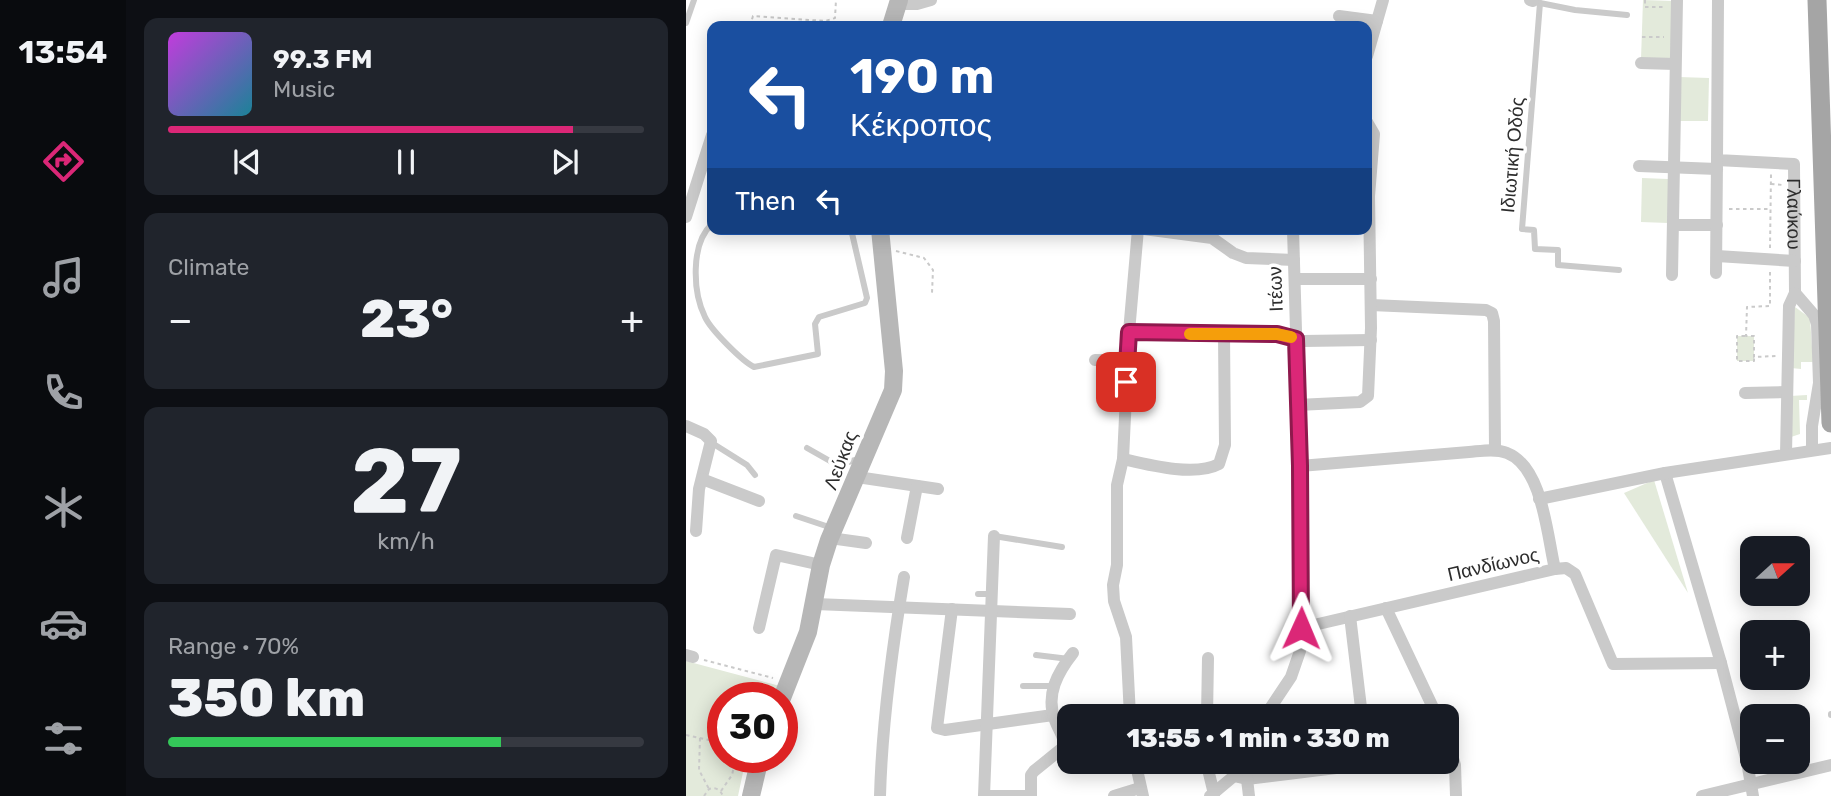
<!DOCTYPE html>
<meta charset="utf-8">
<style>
:root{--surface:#171b24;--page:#20242c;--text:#f1f3f6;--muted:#9ea1a6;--line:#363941;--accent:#db2777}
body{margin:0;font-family:Rubik,sans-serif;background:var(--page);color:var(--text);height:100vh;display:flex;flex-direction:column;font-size:26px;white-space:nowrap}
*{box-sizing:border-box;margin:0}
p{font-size:23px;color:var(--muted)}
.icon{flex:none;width:38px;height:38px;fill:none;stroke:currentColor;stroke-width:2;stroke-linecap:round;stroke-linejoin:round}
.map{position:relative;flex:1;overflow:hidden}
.details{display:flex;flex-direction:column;gap:18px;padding:18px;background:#0d0f14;width:560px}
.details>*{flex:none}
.guide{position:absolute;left:21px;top:21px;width:665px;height:214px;border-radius:14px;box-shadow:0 4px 18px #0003;background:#1a4fa0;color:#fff;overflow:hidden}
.needle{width:46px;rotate:69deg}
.tools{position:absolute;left:1054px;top:536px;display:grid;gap:14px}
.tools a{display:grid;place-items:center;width:70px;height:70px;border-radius:14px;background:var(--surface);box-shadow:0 4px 18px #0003;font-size:35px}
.speed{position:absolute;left:21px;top:682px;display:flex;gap:14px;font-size:35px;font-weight:700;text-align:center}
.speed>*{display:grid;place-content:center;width:91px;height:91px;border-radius:50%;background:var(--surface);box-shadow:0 4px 18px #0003;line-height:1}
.speed .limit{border:10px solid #d22;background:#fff;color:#111}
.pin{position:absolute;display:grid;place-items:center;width:60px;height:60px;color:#fff;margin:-30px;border-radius:14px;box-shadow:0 4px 10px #0006}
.me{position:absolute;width:77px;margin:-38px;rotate:1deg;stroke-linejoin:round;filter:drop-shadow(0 0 5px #0008)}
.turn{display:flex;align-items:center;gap:24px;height:147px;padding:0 28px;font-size:32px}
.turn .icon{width:91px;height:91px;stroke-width:2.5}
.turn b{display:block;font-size:49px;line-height:60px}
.then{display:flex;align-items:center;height:66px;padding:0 28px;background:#0003;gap:14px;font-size:26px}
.big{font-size:52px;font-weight:800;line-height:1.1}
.details .widget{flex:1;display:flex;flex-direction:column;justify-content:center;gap:10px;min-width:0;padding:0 24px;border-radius:14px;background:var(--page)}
.details .dial{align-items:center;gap:0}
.dial b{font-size:91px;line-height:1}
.song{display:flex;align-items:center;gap:21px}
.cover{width:84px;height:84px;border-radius:10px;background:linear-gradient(135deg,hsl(290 70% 55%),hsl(190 70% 35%))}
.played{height:7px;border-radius:4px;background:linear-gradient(90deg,var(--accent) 85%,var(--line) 85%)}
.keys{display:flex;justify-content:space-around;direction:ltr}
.heat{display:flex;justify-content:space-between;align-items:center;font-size:38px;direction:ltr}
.charge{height:10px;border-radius:5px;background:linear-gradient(90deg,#34c759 70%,var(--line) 0)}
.trip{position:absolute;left:371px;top:704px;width:402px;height:70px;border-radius:14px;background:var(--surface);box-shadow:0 4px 18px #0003;font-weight:800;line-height:70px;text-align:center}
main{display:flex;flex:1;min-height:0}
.tabs{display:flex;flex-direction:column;width:126px;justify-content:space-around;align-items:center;background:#090b0e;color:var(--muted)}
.tabs .icon{width:49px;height:49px}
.tabs .on{color:var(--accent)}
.tabs b{font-size:32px;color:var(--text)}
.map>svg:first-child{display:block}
</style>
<main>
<nav class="tabs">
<b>13:54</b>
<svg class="icon on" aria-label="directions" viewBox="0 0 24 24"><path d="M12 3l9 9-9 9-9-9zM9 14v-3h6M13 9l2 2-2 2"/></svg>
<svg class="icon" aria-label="music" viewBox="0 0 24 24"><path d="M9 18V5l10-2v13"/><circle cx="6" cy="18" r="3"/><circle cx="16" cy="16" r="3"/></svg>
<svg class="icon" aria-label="phone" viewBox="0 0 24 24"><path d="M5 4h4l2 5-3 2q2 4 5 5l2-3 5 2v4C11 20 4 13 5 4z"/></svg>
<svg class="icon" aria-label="climate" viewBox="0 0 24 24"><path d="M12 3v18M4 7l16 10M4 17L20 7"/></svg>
<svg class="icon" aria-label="car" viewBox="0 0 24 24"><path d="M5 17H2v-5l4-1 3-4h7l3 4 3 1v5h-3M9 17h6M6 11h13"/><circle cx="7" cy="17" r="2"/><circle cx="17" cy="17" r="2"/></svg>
<svg class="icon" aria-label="filters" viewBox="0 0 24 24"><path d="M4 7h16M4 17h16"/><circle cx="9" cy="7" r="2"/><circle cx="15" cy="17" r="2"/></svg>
</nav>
<section class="details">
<div class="widget">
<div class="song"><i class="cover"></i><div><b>99.3 FM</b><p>Music</p></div></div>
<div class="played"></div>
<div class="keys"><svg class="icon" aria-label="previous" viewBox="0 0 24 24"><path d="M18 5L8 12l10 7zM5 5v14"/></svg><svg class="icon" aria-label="pause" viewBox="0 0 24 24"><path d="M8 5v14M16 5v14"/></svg><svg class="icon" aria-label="next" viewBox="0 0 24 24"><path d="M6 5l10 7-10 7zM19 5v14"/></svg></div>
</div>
<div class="widget"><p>Climate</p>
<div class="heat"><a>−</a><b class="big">23°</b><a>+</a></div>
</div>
<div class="widget dial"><b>27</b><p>km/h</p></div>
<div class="widget"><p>Range · 70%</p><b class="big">350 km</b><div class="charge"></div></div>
</section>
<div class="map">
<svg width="1145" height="796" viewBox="0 0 1145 796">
<rect width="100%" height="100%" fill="#fff"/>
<g fill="#e3eadb">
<polygon points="957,0 988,1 986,60 955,59"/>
<polygon points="993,77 1023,78 1022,121 992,121"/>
<polygon points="956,178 982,179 982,223 955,222"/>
<polygon points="1109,307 1124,318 1127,362 1115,362 1115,369 1105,368"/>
<rect x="1051" y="336" width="17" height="25"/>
<polygon points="419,364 438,365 437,379 415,378 415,368"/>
<polygon points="1121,395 1121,400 1113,400 1114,434 1105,437 1104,396"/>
<polygon points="968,480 1002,593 938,493"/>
<polygon points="0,661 94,686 82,698 37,698 37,758 60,758 52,796 0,796"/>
</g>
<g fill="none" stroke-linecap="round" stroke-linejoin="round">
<g stroke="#cacaca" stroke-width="2" stroke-dasharray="3.5 3.5" stroke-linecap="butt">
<polyline points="959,0 959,7 979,7"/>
<polyline points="64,26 67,16 139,21 149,18 150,0"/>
<polyline points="956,37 978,37"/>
<polyline points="1085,184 1097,185"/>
<polyline points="1043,209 1083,209"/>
<polyline points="1084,248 1085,174"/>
<polyline points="210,251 238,258 247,270 246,293"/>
<polyline points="1084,272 1084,306 1061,307 1060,336 1068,336 1068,357 1091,356"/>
<polyline points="1059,336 1051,336 1051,361 1068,361 1068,358"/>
<polyline points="412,401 428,401"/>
<polyline points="18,660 87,678"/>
<polyline points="0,735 37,743"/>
<polyline points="14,738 13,770 23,789"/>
<polyline points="35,791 46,775 50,758"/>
<path d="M18,796L23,789C29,787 34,789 37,796"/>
</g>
<g stroke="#cacaca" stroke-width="6">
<polyline points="847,1 854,3 836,229 848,230 849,249 872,250 872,265 933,270"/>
<polyline points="854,3 889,10 941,15"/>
<polyline points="0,23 8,0"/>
<path d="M26,224C4,244 7,293 19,317C25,330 56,361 68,367L132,354L129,324L133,317L179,303L181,298L165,229"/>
<polyline points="26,443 61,465 69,475"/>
<polyline points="121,448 151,465 173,459"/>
<polyline points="110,516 146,528"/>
<polyline points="308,536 376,547"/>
<polyline points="292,594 306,594"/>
<polyline points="350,655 383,659"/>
<polyline points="337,686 368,686"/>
<polyline points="1145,714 1145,715"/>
</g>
<g stroke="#cacaca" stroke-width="12">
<polyline points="844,0 847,1"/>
<path id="s1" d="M1032,0L1031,160L1108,164L1109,293L1128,315L1131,324L1133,383L1126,426V450"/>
<polyline points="212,4 231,4 245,0"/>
<polyline points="653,16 691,21"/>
<polyline points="681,56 697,0"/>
<polyline points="955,63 989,64"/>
<polyline points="953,166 1031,169"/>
<polyline points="0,217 26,135"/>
<polyline points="987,225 1031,225"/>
<polyline points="458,229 526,238 547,253 560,258 608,260"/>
<polyline points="1031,256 1109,261"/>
<polyline points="1030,273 1031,160"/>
<polyline points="986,275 991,0"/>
<polyline points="609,279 685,279"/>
<polyline points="685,305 800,310 806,313 808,321 809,450"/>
<polyline points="443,332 452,229"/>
<polyline points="409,360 441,361"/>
<polyline points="1059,393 1101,392"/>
<polyline points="611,405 674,402 682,396 685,328 683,196 688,134 681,122"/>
<polyline points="0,426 18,434 25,441 13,489 10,531"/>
<polyline points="1100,454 1103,306 1109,293"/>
<path d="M437,459C463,465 509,477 533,464L539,445L538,335"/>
<path d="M614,466L783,452C795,451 810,448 821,453C857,467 861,536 869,569L615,628"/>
<polyline points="979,473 1035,663 1061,762 1067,796"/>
<polyline points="171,477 252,489"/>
<polyline points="16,479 73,501"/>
<polyline points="853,499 979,473 1145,448"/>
<polyline points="144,538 180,543"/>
<polyline points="221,538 231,486"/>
<polyline points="869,569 880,568 889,574 927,664 1035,663"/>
<polyline points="129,604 384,614"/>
<polyline points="700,608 751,716"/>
<polyline points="266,609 251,728 259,730 367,715"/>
<polyline points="664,616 676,716"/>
<polyline points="73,628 90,555 135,565"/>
<polyline points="0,655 7,657"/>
<polyline points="444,716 440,637 428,601 427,585 431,565 431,485 437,459 443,332 591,334 617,341 685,340"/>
<polyline points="521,716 522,658"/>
<polyline points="579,716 605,677 614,651 614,466 607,229"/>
<polyline points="761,739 769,765 770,796"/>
<polyline points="449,761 457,796"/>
<polyline points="520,761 528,794"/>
<polyline points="548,776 561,779 707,761"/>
<polyline points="561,779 563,796"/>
<path d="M345,794V775L348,771L379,746C378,736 372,729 369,720C359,695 372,672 387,653"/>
<path d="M194,796C196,723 206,649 218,577"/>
<polyline points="298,796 308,536"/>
<polyline points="298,796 345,796"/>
<polyline points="428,796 454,788"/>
<polyline points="524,796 548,776 556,761"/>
<polyline points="1016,796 1145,765"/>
</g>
<g stroke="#b7b7b7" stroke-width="18">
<polyline points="205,26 213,0"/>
<polyline points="96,698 122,632 135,565 143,540 207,390 208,371 194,229"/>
<polyline points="65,796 74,758"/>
</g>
<polyline stroke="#a5a5a5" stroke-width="19" points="1131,0 1145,423"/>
</g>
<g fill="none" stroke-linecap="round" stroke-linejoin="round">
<g stroke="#8e194d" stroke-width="18">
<polyline id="route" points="440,382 443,332 591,334 610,339 614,466 615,628"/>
</g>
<use href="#route" stroke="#db2777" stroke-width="12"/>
<polyline stroke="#f59e0b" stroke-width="12" points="504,334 591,334 605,337"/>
</g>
<g text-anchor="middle" stroke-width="7" stroke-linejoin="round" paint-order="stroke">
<g font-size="19" fill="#2d2d2d" stroke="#fff">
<text transform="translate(826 155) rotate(-85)" y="7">Ιδιωτική Οδός</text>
<text dy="7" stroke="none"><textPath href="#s1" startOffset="287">Γλαύκου</textPath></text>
<text transform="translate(589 289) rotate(-92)" y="7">Ιτέων</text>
<text transform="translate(154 460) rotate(-69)" y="7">Λεύκας</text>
<text transform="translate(807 564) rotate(-13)" y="7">Πανδίωνος</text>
</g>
</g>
</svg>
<div class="tools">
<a><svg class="needle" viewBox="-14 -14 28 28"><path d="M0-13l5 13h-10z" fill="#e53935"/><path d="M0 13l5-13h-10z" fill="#9ea1a6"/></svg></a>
<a>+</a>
<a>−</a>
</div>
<div class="speed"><div class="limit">30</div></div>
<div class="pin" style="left:440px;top:382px;background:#d93025"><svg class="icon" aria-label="arrive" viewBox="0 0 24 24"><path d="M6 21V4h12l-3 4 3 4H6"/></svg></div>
<svg class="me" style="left:615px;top:628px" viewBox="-20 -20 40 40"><path d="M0-17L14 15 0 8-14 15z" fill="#db2777" stroke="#fff" stroke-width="4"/></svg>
<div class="trip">13:55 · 1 min · 330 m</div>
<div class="guide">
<div class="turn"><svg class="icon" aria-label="left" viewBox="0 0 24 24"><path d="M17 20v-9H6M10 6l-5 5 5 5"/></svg><div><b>190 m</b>Κέκροπος</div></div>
<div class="then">Then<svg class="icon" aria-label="left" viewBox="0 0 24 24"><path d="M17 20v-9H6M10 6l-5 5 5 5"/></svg></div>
</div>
</div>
</main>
